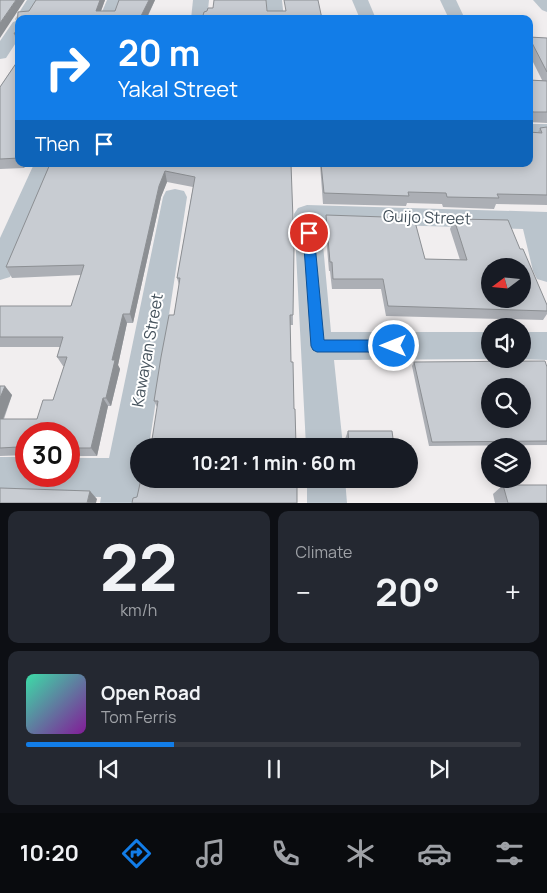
<!DOCTYPE html>
<meta charset="utf-8">
<style>
:root{--surface:#171b24;--page:#242831;--text:#f1f3f6;--muted:#9ea1a6;--line:#363941;--accent:#127de8}
body{margin:0;font-family:Manrope,sans-serif;background:var(--page);color:var(--text);height:100vh;display:flex;flex-direction:column;font-size:19px;white-space:nowrap}
*{box-sizing:border-box;margin:0}
p{font-size:16px;color:var(--muted)}
.icon{flex:none;width:28px;height:28px;fill:none;stroke:currentColor;stroke-width:2;stroke-linecap:round;stroke-linejoin:round}
.map{position:relative;height:503px;overflow:hidden}
.details{display:flex;flex-direction:column;gap:8px;padding:8px;background:#0d0f14;flex:1}
.details>*{flex:none}
.banner{position:absolute;left:15px;top:15px;width:518px;height:152px;border-radius:10px;box-shadow:0 2px 12px #0003;background:#127de8;color:#fff;overflow:hidden}
.needle{width:32px;rotate:254deg}
.tools{position:absolute;left:481px;top:258px;display:grid;gap:10px}
.tools a{display:grid;place-items:center;width:50px;height:50px;border-radius:50%;background:var(--surface);box-shadow:0 2px 12px #0003;font-size:25px}
.speed{position:absolute;left:15px;top:422px;display:flex;gap:10px;font-size:25px;font-weight:700;text-align:center}
.speed>*{display:grid;place-content:center;width:65px;height:65px;border-radius:50%;background:var(--surface);box-shadow:0 2px 12px #0003;line-height:1}
.speed .limit{border:8px solid #d22;background:#fff;color:#111}
.pin{position:absolute;display:grid;place-items:center;width:42px;height:42px;color:#fff;margin:-21px;border:2px solid #fff;border-radius:50%;box-shadow:0 1px 5px #0007}
.me{position:absolute;width:55px;margin:-28px;rotate:270deg;stroke-linejoin:round;filter:drop-shadow(0 0 4px #0008)}
.turn{display:flex;align-items:center;gap:18px;height:105px;padding:0 20px;font-size:22px}
.turn .icon{width:65px;height:65px;stroke-width:2.5}
.turn b{display:block;font-size:35px;line-height:42px}
.then{display:flex;align-items:center;height:48px;padding:0 20px;background:#0003;gap:10px;font-size:19px}
.big{font-size:38px;font-weight:700;line-height:1.1}
.details .card{flex:1;display:flex;flex-direction:column;justify-content:center;gap:8px;min-width:0;padding:0 18px;border-radius:10px;background:var(--page)}
.details .dial{align-items:center;gap:0}
.dial b{font-size:65px;line-height:1}
.song{display:flex;align-items:center;gap:15px}
.cover{width:60px;height:60px;border-radius:8px;background:linear-gradient(135deg,hsl(160 70% 55%),hsl(290 70% 35%))}
.played{height:5px;border-radius:2px;background:linear-gradient(90deg,var(--accent) 30%,var(--line) 30%)}
.keys{display:flex;justify-content:space-around;direction:ltr}
.heat{display:flex;justify-content:space-between;align-items:center;font-size:28px;direction:ltr}
.details .tiles{flex:1;display:grid;gap:8px;grid-template-columns:1fr 1fr}
.card:last-child{grid-column:span 2}
.trip{position:absolute;left:130px;top:438px;width:288px;height:50px;border-radius:25px;background:var(--surface);box-shadow:0 2px 12px #0003;font-weight:700;line-height:50px;text-align:center}
.menu{display:flex;height:80px;justify-content:space-around;align-items:center;background:#090b0e;color:var(--muted)}
.menu .icon{width:35px;height:35px}
.menu .active{color:var(--accent)}
.menu b{font-size:22px;color:var(--text)}
.map>svg:first-child{display:block}
</style>
<div class="map">
<svg width="547" height="503" viewBox="0 0 547 503">
<rect width="100%" height="100%" fill="#f1eeef"/>
<g fill="none" stroke-linecap="round" stroke-linejoin="round">
<g fill="#bac4cc" fill-rule="evenodd">
<polygon points="27,0 43,0 31,19 19,19 19,38 6,58 0,59 0,41 13,22 16,21 15,19"/>
<polygon points="107,0 123,0 115,19 99,19"/>
<polygon points="193,0 209,0 207,19 191,19"/>
<polygon points="266,0 282,0 284,19 268,19"/>
<polygon points="352,0 368,0 376,19 360,19"/>
<polygon points="440,0 456,0 465,19 449,19"/>
<polygon points="533,0 547,0 547,12 542,10"/>
<rect x="529" y="124" width="18" height="12"/>
<polygon points="34,164 57,164 14,269 10,277 0,280 0,238"/>
<polygon points="175,189 184,191 187,197 149,446 139,446 139,479 144,479 140,503 100,503 101,497 0,495 0,457 26,457 26,476 69,476 69,458 109,458 163,197 166,191"/>
<polygon points="307,205 547,212 547,282 537,279 533,271 523,229 321,223 331,332 490,332 490,359 493,359 334,360 343,446 306,446 294,214 298,208"/>
<polygon points="522,332 547,332 547,360 519,359 522,359"/>
<polygon points="307,479 345,479 347,503 307,503"/>
</g>
</g>
<g fill="#acafb5">
<polygon points="36,0 105,0 101,11 115,11 119,0 155,0 148,16 148,19 19,19 19,44 17,44 14,34 17,29 18,12 29,11"/>
<polygon points="529,37 547,38 547,123 529,122 529,80 542,80 529,54"/>
<polygon points="19,59 19,164 26,164 24,168 0,169 0,87"/>
<polygon points="547,127 547,205 496,204 494,209 443,207 442,204 407,203 406,206 323,204 320,164 529,164 538,132 540,128"/>
<polygon points="50,164 291,164 293,325 290,325 157,407 154,401 174,315 179,285 177,278 193,187 167,182 161,197 133,323 127,323 118,365 120,369 111,406 108,406 97,456 69,456 69,434 26,434 26,455 0,456 0,386 12,395 4,419 37,419 53,400 64,366 63,366 57,357 60,347 0,347 0,306 71,306 81,275 12,278 6,267"/>
<polygon points="326,215 425,259 460,260 450,229 454,219 520,249 547,305 547,314 543,320 386,316 381,289 332,289 330,271 329,271 325,225"/>
<polygon points="414,362 547,367 547,445 429,446 412,366"/>
<polygon points="348,431 394,446 346,446 345,439"/>
<polygon points="503,485 547,503 495,503 493,494"/>
</g>
<g fill="#8c8f93">
<polygon points="16,0 25,0 0,38 0,23"/>
<polygon points="100,0 105,0 98,19 96,11"/>
<polygon points="149,0 155,0 146,19 141,16"/>
<polygon points="22,164 26,164 24,168"/>
<polygon points="165,171 167,182 161,197 133,323 130,314 159,186"/>
<polygon points="123,314 127,323 118,365 120,369 111,406 106,398 112,360"/>
<polygon points="5,386 12,395 0,427 0,398"/>
<polygon points="103,398 108,406 97,456 91,448"/>
<polygon points="90,491 97,499 96,503 87,503"/>
</g>
<g fill="#c8ccd2" stroke="#8c8f93" fill-rule="evenodd">
<polygon points="0,0 16,0 0,23"/>
<polygon points="36,0 100,0 96,11 115,11 119,0 149,0 141,16 148,16 147,19 19,19 19,34 14,34 17,29 18,12 29,11"/>
<polygon points="214,0 266,0 267,11 286,11 284,0 318,0 322,19 202,19 204,12 207,11 208,8 213,8"/>
<polygon points="529,37 547,38 547,72"/>
<polygon points="19,59 19,158 0,159 0,87"/>
<polygon points="529,80 547,81 547,112 533,112 529,102"/>
<polygon points="547,127 547,195 497,194 499,198 447,197 446,193 408,192 409,196 324,193 321,164 529,164 529,132 542,133 540,128"/>
<polygon points="50,164 291,164 294,247 293,315 290,315 291,362 293,362 294,409 295,409 296,446 151,446 158,401 154,401 161,357 169,315 174,315 180,278 177,278 195,177 165,171 159,186 130,314 123,314 112,360 115,360 106,398 103,398 91,448 69,448 69,434 26,434 26,448 18,447 0,448 0,419 37,419 43,400 53,400 67,357 57,357 63,337 0,337 0,306 71,306 84,265 6,267"/>
<path d="M326,215L414,218L425,259L467,260L454,219L508,220L520,249H523L547,305V311L388,306L383,279H333L332,262H330ZM490,266H522V299H490Z"/>
<path d="M545,361L547,367V441L432,442L414,362ZM490,386H522V419H490Z"/>
<polygon points="0,386 5,386 0,398"/>
<polygon points="348,431 392,431 394,446 349,446"/>
<polygon points="141,479 297,479 297,503 132,503 133,498 137,497"/>
<polygon points="503,485 547,485 547,503 508,503"/>
<polygon points="0,488 90,491 87,503 0,503"/>
</g>
<polygon fill="#127de8" stroke="#0c5197" points="309,229 314,233 324,340 394,340 399,342 401,346 399,350 394,352 317,352 313,350 311,346 303,233"/>
<g text-anchor="middle" stroke-width="4" stroke-linejoin="round" paint-order="stroke">
<g font-size="16" fill="#46535d" stroke="#fff">
<text transform="translate(427 217) rotate(2)" y="6">Guijo Street</text>
<text transform="translate(147 350) rotate(-80)" y="6">Kawayan Street</text>
</g>
</g>
</svg>
<div class="tools">
<a><svg class="needle" viewBox="-14 -14 28 28"><path d="M0-13l5 13h-10z" fill="#e53935"/><path d="M0 13l5-13h-10z" fill="#9ea1a6"/></svg></a>
<a><svg class="icon" aria-label="sound" viewBox="0 0 24 24"><path d="M4 9h4l5-4v14l-5-4H4zM17 9q2 3 0 6"/></svg></a>
<a><svg class="icon" aria-label="search" viewBox="0 0 24 24"><circle cx="10" cy="10" r="6"/><path d="M15 15l6 6"/></svg></a>
<a><svg class="icon" aria-label="layers" viewBox="0 0 24 24"><path d="M12 4l9 5-9 5-9-5zM3 14l9 5 9-5"/></svg></a>
</div>
<div class="speed"><div class="limit">30</div></div>
<div class="pin" style="left:309px;top:233px;background:#d93025"><svg class="icon" aria-label="arrive" viewBox="0 0 24 24"><path d="M6 21V4h12l-3 4 3 4H6"/></svg></div>
<svg class="me" style="left:394px;top:346px" viewBox="-20 -20 40 40"><circle r="17" fill="#127de8" stroke="#fff" stroke-width="3"/><path d="M0-11L8 9 0 5-8 9z" fill="#fff"/></svg>
<div class="trip">10:21 · 1 min · 60 m</div>
<div class="banner">
<div class="turn"><svg class="icon" aria-label="right" viewBox="0 0 24 24"><path d="M7 20v-9h11M14 6l5 5-5 5"/></svg><div><b>20 m</b>Yakal Street</div></div>
<div class="then">Then<svg class="icon" aria-label="arrive" viewBox="0 0 24 24"><path d="M6 21V4h12l-3 4 3 4H6"/></svg></div>
</div>
</div>
<section class="details">
<div class="tiles">
<div class="card dial"><b>22</b><p>km/h</p></div>
<div class="card"><p>Climate</p>
<div class="heat"><a>−</a><b class="big">20°</b><a>+</a></div>
</div>
<div class="card">
<div class="song"><i class="cover"></i><div><b>Open Road</b><p>Tom Ferris</p></div></div>
<div class="played"></div>
<div class="keys"><svg class="icon" aria-label="previous" viewBox="0 0 24 24"><path d="M18 5L8 12l10 7zM5 5v14"/></svg><svg class="icon" aria-label="pause" viewBox="0 0 24 24"><path d="M8 5v14M16 5v14"/></svg><svg class="icon" aria-label="next" viewBox="0 0 24 24"><path d="M6 5l10 7-10 7zM19 5v14"/></svg></div>
</div>
</div>
</section>
<nav class="menu">
<b>10:20</b>
<svg class="icon active" aria-label="directions" viewBox="0 0 24 24"><path d="M12 3l9 9-9 9-9-9zM9 14v-3h6M13 9l2 2-2 2"/></svg>
<svg class="icon" aria-label="music" viewBox="0 0 24 24"><path d="M9 18V5l10-2v13"/><circle cx="6" cy="18" r="3"/><circle cx="16" cy="16" r="3"/></svg>
<svg class="icon" aria-label="phone" viewBox="0 0 24 24"><path d="M5 4h4l2 5-3 2q2 4 5 5l2-3 5 2v4C11 20 4 13 5 4z"/></svg>
<svg class="icon" aria-label="climate" viewBox="0 0 24 24"><path d="M12 3v18M4 7l16 10M4 17L20 7"/></svg>
<svg class="icon" aria-label="car" viewBox="0 0 24 24"><path d="M5 17H2v-5l4-1 3-4h7l3 4 3 1v5h-3M9 17h6M6 11h13"/><circle cx="7" cy="17" r="2"/><circle cx="17" cy="17" r="2"/></svg>
<svg class="icon" aria-label="filters" viewBox="0 0 24 24"><path d="M4 7h16M4 17h16"/><circle cx="9" cy="7" r="2"/><circle cx="15" cy="17" r="2"/></svg>
</nav>
